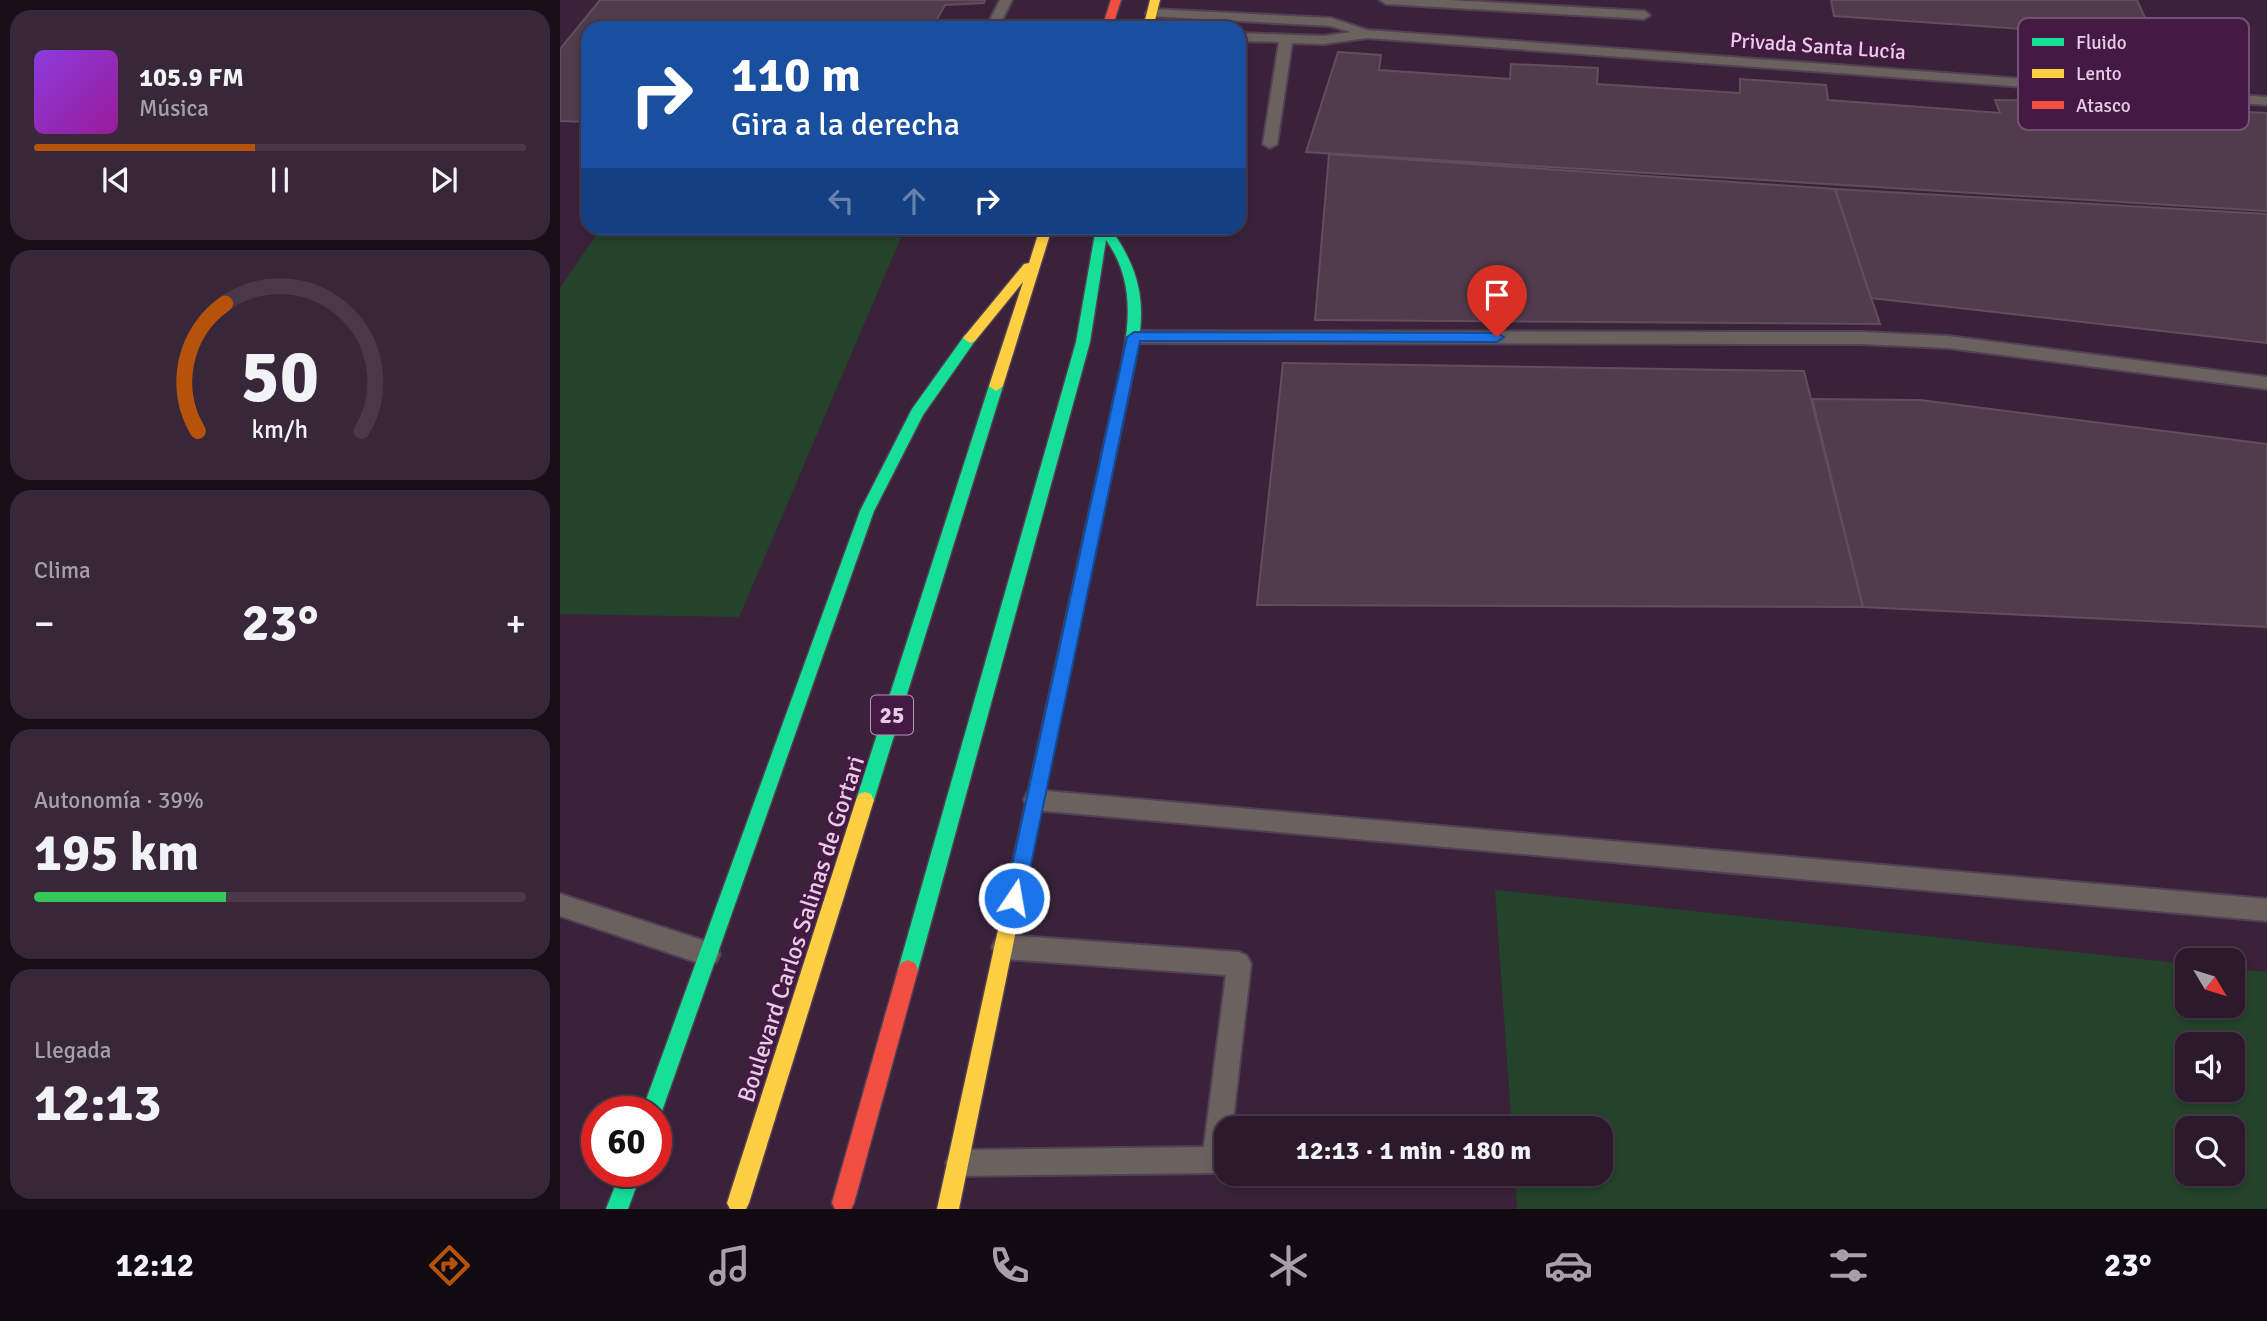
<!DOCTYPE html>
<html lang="es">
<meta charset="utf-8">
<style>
:root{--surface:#2c1a2c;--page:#382738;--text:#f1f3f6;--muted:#a6a1a9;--line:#483848;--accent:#b45309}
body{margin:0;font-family:Signika,sans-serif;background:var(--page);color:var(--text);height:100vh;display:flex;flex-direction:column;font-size:26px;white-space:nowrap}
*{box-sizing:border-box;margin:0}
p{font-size:23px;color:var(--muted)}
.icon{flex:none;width:38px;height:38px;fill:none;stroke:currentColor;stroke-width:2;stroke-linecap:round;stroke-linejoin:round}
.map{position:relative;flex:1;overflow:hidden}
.panel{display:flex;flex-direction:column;gap:10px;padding:10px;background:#180e18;width:560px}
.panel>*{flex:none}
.hud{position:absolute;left:21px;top:21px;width:665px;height:214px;border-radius:21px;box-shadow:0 4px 10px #0003,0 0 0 2px var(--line);background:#1a4fa0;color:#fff;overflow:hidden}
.needle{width:46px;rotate:128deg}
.tools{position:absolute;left:1615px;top:948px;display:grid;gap:14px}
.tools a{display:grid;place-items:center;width:70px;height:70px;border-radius:14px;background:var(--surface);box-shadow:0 4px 10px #0003,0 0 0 2px var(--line);font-size:35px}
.speed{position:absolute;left:21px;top:1096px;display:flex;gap:14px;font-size:35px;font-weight:700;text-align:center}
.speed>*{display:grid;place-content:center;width:91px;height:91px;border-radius:50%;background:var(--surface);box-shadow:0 4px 10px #0003,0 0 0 2px var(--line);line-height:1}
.speed .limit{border:10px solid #d22;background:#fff;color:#111}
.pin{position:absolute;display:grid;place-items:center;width:60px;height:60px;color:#fff;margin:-72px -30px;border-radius:50% 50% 50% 0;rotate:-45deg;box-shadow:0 0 7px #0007}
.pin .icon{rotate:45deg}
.me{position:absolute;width:77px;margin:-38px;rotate:12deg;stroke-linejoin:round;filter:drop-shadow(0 0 5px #0008)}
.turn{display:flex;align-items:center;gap:24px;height:147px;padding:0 35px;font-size:32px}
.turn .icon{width:91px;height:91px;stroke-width:2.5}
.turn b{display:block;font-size:49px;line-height:60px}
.lanes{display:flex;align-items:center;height:66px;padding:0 35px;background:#0003;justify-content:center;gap:35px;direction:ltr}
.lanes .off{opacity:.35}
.big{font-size:52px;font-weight:700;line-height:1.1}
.panel .tile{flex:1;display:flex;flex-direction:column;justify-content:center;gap:10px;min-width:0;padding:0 24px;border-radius:21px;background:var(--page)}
.panel .dial{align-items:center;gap:0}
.dial svg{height:182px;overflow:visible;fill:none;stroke:var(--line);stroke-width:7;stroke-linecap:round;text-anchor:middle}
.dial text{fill:var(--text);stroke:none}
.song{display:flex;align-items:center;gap:21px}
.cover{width:84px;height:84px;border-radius:10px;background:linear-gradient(135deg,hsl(270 70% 55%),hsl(300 70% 35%))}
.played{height:7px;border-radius:4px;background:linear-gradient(90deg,var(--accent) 45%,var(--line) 45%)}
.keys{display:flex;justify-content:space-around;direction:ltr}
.heat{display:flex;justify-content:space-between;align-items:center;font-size:38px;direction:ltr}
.charge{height:10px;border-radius:5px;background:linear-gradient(90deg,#34c759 39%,var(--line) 0)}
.trip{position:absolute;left:654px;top:1116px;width:399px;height:70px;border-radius:21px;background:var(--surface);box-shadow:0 4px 10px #0003,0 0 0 2px var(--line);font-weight:700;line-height:70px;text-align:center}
.tab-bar{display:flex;height:112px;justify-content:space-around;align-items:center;background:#120a12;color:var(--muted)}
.tab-bar .icon{width:49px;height:49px}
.tab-bar .active{color:var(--accent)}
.tab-bar b{font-size:32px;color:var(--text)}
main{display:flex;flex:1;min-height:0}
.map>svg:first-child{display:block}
</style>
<main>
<section class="panel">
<div class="tile">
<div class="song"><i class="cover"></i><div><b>105.9 FM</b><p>Música</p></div></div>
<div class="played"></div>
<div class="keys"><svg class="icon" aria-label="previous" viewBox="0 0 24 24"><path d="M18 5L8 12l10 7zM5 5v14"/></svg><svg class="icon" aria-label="pause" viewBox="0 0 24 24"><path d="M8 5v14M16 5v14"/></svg><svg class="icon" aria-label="next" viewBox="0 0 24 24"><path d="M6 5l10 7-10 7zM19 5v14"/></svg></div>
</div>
<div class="tile dial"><svg viewBox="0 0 100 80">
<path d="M14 69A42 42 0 1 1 86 69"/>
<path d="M14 69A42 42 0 0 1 26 13" stroke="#b45309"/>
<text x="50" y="56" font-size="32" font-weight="700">50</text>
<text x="50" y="72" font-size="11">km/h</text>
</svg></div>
<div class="tile"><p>Clima</p>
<div class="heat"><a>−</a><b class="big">23°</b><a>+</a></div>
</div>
<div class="tile"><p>Autonomía · 39%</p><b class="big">195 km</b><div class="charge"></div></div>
<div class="tile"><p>Llegada</p><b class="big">12:13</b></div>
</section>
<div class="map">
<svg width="1707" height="1209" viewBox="0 0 1707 1209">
<rect width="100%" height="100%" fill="#3a233a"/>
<g fill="#23442a" fill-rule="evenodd">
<polygon points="41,228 345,228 179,617 0,614 0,288"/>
<path d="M935,890L1627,964L1628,1006H1673V969L1707,972V1209H957L955,1174H1041V1129H952ZM1628,1045H1673V1090H1628ZM1628,1129H1673V1174H1628Z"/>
</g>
<g fill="#513c4c" stroke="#624d5d" stroke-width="2">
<polygon points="40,0 425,0 424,3 385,5 372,28 28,28 28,122 0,121 0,49"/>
<polygon points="1271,0 1577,0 1594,38 1274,16"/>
<polygon points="778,52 821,55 819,70 950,79 951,64 1038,68 1037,84 1180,93 1180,79 1266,85 1268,100 1440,113 1435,100 1516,101 1526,118 1680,130 1669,111 1707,113 1707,211 746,152"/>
<polygon points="769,154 1275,189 1320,324 755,320"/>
<polygon points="1275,189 1707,214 1707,343 1311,298"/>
<polygon points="723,363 1244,371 1303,607 697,605"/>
<polygon points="1252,399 1360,400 1707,444 1707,627 1303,607"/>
</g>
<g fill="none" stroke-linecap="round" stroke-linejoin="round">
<g stroke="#544054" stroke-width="4">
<g id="lane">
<polygon points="440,0 452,0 438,28 426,28"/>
<polygon points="820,0 889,0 1084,11 1090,15 1084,19 826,4"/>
<polygon points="592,9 771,18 807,30 1707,97 1707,105 807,38 764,44 732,43 717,144 710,148 703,144 719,42 679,41 679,33 764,36 791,32 770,26 588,16 586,13"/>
<polygon points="574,331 1301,332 1388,336 1707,377 1707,389 1388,348 1301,344 574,343 566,337"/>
<polygon points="475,790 1707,899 1707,921 475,810 467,807 464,800 467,793"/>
<polygon points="0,894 148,942 156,946 160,954 156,962 148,966 0,916"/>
<polygon points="444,935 679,952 687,956 691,964 672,1129 667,1129 667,1163 664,1169 655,1173 399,1176 390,1172 386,1163 390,1154 399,1150 644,1147 666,975 444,959 436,955 432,947 436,939"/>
</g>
</g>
<g stroke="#544054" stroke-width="3">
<g id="fast">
<path d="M536,228H550C593,287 583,325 569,393L562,398L555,393C567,340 580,287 546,240L530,342L358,970L355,977L348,980L341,977L338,970L516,342Z"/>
<polygon points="410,333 417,338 363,415 314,511 102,1111 96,1120 96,1111 82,1111 300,511 352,409 405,335"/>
<polygon points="436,381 443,386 314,800 311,806 305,808 299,806 296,800 429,386"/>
<polygon points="61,1171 82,1171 68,1209 46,1209"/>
</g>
</g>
<g stroke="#544054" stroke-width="3">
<g id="slow">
<polygon points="590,0 600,0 593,28 583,28"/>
<polygon points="480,228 492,228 443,386 436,391 429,386 463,282 415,341 410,343 403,338 464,264 469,263"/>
<polygon points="562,388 569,393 521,621 519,626 507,626 505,621 555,393"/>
<polygon points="305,792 311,794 314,800 189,1203 186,1209 170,1209 167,1203 296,800 299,794"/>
<polygon points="450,907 457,909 459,916 399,1209 377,1209 441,916 443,909"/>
</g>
</g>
<g stroke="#544054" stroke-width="3">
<g id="jam">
<polygon points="551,0 561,0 552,28 542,28"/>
<polygon points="513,614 519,616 521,621 459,916 457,923 450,925 443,923 441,916 505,621 507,616"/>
<polygon points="348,960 355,963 358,970 294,1203 291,1209 275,1209 272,1203 338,970 341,963"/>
</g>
</g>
<use href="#lane" fill="#6a625e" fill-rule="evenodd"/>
<use href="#fast" fill="#16e098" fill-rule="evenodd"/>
<use href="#slow" fill="#ffcf43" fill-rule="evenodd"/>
<use href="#jam" fill="#f24e42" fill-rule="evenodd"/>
</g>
<polygon fill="#1a73e8" stroke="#114b97" stroke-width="2" points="574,332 937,333 944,337 937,342 580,341 464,898 461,905 454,907 447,905 445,898 567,337"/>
<g text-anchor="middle" stroke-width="7" stroke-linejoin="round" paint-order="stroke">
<g font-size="21" fill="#e7cce5" stroke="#441944">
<text transform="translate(1258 46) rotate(4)" y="7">Privada Santa Lucía</text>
</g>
<rect fill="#441944" stroke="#b696b5" stroke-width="2" x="311" y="695.5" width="42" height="39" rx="5"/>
<g font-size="23" font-weight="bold" fill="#e7cce5">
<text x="332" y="723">25</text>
</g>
<g font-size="24" fill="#e7cce5" stroke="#441944">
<text transform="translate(241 929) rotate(-72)" y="8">Boulevard Carlos Salinas de Gortari</text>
</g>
</g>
<rect x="1458" y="18" width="231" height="112" rx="10" fill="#441944" stroke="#754f74" stroke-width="2"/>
<rect x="1472" y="38" width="32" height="8" fill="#16e098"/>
<rect x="1472" y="69" width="32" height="9" fill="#ffcf43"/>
<rect x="1472" y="101" width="32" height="8" fill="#f24e42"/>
<g font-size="19" fill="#e7cce5">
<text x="1516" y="49">Fluido</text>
<text x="1516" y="80">Lento</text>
<text x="1516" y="112">Atasco</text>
</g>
</svg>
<div class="tools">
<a><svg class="needle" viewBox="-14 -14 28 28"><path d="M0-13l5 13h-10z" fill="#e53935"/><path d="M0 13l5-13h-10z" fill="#a6a1a9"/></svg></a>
<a><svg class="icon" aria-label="sound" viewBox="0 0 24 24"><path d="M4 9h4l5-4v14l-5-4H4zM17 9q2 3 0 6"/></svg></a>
<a><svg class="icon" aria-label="search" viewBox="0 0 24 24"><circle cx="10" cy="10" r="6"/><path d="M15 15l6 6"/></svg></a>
</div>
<div class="speed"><div class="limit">60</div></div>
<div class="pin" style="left:937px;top:337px;background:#d93025"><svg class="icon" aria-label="arrive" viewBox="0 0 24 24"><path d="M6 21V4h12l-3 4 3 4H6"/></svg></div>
<svg class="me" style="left:454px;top:898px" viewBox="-20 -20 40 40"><circle r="17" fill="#1a73e8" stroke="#fff" stroke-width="3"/><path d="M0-11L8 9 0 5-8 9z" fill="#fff"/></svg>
<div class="trip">12:13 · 1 min · 180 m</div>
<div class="hud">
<div class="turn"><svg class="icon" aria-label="right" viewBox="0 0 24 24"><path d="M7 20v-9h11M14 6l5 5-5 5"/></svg><div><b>110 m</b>Gira a la derecha</div></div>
<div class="lanes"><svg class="icon off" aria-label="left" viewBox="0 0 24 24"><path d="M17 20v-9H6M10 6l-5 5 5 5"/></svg><svg class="icon off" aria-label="ahead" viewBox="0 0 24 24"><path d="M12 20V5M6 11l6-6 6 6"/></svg><svg class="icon" aria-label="right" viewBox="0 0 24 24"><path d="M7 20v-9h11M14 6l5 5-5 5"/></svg></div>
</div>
</div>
</main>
<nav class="tab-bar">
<b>12:12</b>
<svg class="icon active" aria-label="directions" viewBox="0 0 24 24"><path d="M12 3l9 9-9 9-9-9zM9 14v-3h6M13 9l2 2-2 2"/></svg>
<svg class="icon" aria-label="music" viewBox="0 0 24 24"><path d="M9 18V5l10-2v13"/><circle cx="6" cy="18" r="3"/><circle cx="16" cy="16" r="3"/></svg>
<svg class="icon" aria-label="phone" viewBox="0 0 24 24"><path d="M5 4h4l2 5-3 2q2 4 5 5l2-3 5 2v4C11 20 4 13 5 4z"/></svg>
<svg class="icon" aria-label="climate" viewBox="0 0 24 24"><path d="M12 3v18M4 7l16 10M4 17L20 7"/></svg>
<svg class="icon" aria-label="car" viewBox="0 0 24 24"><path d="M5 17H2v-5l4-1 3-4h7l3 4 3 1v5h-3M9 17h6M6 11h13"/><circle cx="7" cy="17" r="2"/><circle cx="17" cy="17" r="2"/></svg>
<svg class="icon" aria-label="filters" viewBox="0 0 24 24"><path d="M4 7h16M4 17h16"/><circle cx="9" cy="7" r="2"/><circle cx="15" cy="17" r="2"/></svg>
<b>23°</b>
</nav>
